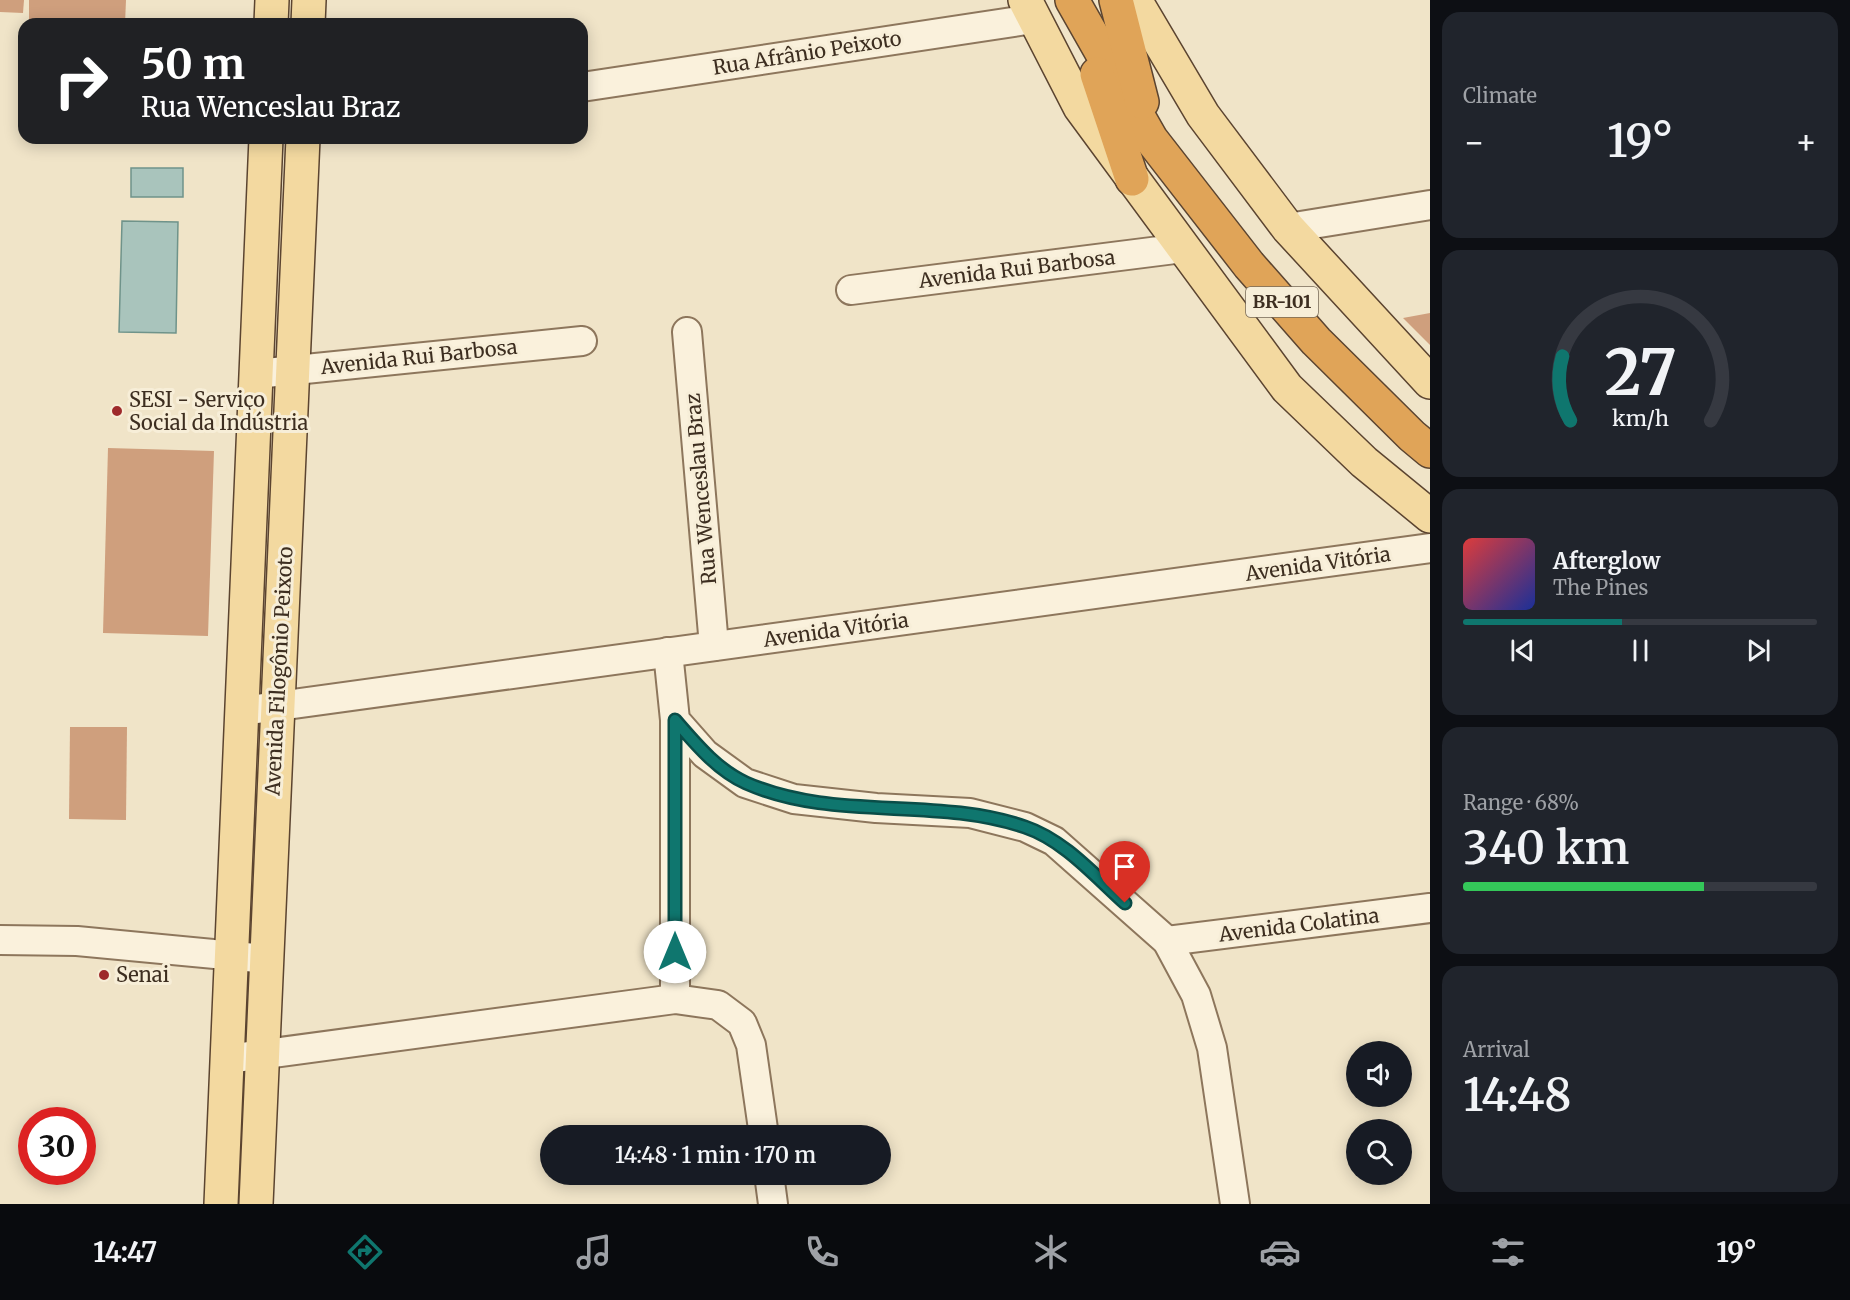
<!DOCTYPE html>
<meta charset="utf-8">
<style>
:root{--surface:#171b24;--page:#20242c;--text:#f1f3f6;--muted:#9ea1a6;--line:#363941;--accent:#0f766e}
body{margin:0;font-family:Merriweather,serif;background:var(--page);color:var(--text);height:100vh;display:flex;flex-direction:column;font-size:22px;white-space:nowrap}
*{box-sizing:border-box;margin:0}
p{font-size:20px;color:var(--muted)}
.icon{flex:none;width:33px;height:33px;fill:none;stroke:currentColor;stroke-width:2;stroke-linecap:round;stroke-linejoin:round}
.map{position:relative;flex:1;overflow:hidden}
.side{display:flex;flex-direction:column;gap:12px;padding:12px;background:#0d0f14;width:420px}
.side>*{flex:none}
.hud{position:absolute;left:18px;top:18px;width:570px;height:126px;border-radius:18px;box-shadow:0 3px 15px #0003;background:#202124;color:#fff;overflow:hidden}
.fabs{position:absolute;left:1346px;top:1041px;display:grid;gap:12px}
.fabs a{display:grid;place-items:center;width:66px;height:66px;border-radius:50%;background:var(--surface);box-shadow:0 3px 15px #0003;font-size:30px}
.speed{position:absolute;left:18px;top:1107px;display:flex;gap:12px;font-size:30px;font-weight:700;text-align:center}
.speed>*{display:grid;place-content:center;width:78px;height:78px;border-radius:50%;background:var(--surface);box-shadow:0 3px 15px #0003;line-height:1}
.speed .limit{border:9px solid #d22;background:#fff;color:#111}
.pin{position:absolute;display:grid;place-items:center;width:51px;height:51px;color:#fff;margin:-62px -26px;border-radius:50% 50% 50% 0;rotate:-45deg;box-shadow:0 0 6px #0007}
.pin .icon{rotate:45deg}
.me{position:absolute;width:66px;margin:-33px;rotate:0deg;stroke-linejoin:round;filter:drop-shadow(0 0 4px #0008)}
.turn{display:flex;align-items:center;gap:21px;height:126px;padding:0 24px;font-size:27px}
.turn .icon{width:78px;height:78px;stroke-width:2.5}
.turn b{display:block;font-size:42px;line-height:51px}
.big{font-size:45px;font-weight:600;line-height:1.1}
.side .card{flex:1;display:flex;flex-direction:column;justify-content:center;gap:9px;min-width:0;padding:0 21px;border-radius:18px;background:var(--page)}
.side .dial{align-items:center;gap:0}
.dial svg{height:156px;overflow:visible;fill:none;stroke:var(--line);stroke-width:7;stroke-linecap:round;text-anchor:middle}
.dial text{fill:var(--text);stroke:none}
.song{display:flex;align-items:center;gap:18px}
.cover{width:72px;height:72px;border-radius:9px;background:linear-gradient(135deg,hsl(0 70% 55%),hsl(230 70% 35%))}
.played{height:6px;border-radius:3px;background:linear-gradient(90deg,var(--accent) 45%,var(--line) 45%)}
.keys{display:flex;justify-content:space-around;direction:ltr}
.heat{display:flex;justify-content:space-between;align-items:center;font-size:33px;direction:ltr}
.charge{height:9px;border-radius:4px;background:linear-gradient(90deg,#34c759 68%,var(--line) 0)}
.trip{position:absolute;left:540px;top:1125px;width:351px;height:60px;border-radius:30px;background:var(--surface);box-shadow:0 3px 15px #0003;font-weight:600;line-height:60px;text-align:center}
.tabs{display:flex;height:96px;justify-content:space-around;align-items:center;background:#090b0e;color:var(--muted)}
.tabs .icon{width:42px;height:42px}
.tabs .active{color:var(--accent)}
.tabs b{font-size:27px;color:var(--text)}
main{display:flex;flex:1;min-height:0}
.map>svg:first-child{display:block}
</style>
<main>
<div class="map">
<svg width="1430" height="1204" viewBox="0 0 1430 1204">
<rect width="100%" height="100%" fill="#f0e4c8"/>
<g fill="#a9c4bc" stroke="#6f938a" stroke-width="1.5">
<rect x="131" y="168" width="52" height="29"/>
<polygon points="122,221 178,222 176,333 119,332"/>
</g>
<g fill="#cf9f7d">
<polygon points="0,0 24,0 23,13 0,12"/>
<polygon points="29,0 126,0 125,24 29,24"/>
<polygon points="1430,313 1430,345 1403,318"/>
<polygon points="108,448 214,451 208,636 103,633"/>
<polygon points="70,727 127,727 126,820 69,819"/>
</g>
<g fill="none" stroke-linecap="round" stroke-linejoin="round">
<g stroke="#8d765c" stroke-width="32">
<g id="minor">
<polyline points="582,87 1033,19"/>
<polyline points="1288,228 1430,205"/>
<polyline points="851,290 1183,248"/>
<polyline points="687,332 714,646"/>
<polyline points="256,374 582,341"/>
<polyline points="668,652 675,720 705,754 745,783 794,799 876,808 970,813 1025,827 1054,841 1167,941 1196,995 1212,1048 1235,1204"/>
<polyline points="242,711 1430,548"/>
<polyline points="0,940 77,941 267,959"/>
<polyline points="1167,941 1430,908"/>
<polyline points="675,999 675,720"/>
<polyline points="228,1059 675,999 718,1005 742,1023 751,1045 764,1136"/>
<polyline points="769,1174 773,1204"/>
</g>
</g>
<g stroke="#5b4430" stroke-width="36">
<g id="major">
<polyline points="1025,0 1080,107 1287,388 1364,462 1430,516"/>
<polyline points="1135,0 1203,115 1288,228 1430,382"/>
<polyline points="271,24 272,0"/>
<polyline points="308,24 309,0"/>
<polyline points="221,1204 266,138"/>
<polyline points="256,1204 303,138"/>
</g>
</g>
<g stroke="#5b4430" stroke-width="36">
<g id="highway">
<polyline points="1072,0 1151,139 1249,265 1316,341 1412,436 1430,451"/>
<polyline points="1116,0 1142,102"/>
<polyline points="1097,74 1132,179"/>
</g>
</g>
<use href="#minor" stroke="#faf1dc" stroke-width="28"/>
<use href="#major" stroke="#f3d9a0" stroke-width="33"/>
<use href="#highway" stroke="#e0a458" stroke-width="33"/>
</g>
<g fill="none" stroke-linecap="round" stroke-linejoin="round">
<g stroke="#0a4d48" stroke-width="15">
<path id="route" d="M675,952V720C695,743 717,770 746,783C834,822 935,796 1025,827C1064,840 1095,876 1125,903"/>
</g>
<use href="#route" stroke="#0f766e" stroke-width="10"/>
</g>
<g fill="#9e2a2b" stroke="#f7eed8" stroke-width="2">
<circle cx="117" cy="411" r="6"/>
<circle cx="104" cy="975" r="6"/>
</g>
<g text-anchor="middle" stroke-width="6" stroke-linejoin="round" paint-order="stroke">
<rect fill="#f7eed8" stroke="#756857" stroke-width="1.5" x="1246" y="287" width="72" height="30" rx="4.5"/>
<g font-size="18" font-weight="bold" fill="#3d2e20">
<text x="1282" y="308">BR-101</text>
</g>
<g font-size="20" fill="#3d2e20" stroke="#f7eed8">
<text transform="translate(807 53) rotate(-9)" y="7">Rua Afrânio Peixoto</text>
<text transform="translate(1017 269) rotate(-7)" y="7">Avenida Rui Barbosa</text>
<text transform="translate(419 357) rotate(-6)" y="7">Avenida Rui Barbosa</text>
<text transform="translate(701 489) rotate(-95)" y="7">Rua Wenceslau Braz</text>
<text transform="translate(1318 564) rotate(-8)" y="7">Avenida Vitória</text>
<text transform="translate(836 630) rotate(-8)" y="7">Avenida Vitória</text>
<text transform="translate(279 671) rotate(-87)" y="7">Avenida Filogônio Peixoto</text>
<text transform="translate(1299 925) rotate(-7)" y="7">Avenida Colatina</text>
</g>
<g font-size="20" fill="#3d2e20" stroke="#f7eed8" text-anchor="start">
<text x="129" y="407">SESI - Serviço<tspan x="129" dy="23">Social da Indústria</tspan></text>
<text x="116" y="982">Senai</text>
</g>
</g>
</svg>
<div class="fabs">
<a><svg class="icon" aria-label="sound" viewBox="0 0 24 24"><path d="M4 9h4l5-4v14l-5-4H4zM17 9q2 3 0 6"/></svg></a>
<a><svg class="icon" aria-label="search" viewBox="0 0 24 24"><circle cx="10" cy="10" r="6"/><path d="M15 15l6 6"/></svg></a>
</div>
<div class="speed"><div class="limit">30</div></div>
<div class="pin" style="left:1125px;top:903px;background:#d93025"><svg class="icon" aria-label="arrive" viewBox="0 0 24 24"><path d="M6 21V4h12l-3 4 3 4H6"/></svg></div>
<svg class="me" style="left:675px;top:952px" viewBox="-20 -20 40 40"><circle r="19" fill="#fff"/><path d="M0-13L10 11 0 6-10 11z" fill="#0f766e"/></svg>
<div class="trip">14:48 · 1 min · 170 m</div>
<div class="hud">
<div class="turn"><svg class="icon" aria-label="right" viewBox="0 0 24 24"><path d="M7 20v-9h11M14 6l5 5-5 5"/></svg><div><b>50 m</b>Rua Wenceslau Braz</div></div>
</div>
</div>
<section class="side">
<div class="card"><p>Climate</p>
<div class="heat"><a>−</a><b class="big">19°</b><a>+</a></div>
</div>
<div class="card dial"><svg viewBox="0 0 100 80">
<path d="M14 69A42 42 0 1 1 86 69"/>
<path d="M14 69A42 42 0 0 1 10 36" stroke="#0f766e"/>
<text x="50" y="56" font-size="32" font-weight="700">27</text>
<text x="50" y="72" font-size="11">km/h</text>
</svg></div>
<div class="card">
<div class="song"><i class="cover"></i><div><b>Afterglow</b><p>The Pines</p></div></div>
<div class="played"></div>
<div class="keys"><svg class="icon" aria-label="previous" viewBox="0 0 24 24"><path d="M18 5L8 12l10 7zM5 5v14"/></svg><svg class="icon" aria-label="pause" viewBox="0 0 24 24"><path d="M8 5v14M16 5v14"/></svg><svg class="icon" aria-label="next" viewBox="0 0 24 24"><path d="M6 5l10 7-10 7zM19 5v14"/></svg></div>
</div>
<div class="card"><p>Range · 68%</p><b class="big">340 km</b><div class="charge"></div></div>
<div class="card"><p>Arrival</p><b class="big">14:48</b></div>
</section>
</main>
<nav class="tabs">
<b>14:47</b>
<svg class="icon active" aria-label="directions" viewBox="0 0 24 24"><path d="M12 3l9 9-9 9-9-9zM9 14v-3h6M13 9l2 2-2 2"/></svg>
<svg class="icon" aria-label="music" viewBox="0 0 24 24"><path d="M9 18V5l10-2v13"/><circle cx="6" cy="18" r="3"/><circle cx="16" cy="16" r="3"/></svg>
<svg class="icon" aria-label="phone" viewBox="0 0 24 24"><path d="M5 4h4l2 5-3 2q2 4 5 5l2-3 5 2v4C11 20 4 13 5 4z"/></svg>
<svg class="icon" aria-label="climate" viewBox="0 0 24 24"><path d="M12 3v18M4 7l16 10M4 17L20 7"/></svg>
<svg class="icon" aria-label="car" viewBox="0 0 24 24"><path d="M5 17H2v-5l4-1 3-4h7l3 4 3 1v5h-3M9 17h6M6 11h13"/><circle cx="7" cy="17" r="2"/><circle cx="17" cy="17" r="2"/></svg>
<svg class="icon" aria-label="filters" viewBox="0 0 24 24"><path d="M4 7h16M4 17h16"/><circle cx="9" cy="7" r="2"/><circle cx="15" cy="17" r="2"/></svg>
<b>19°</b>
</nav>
